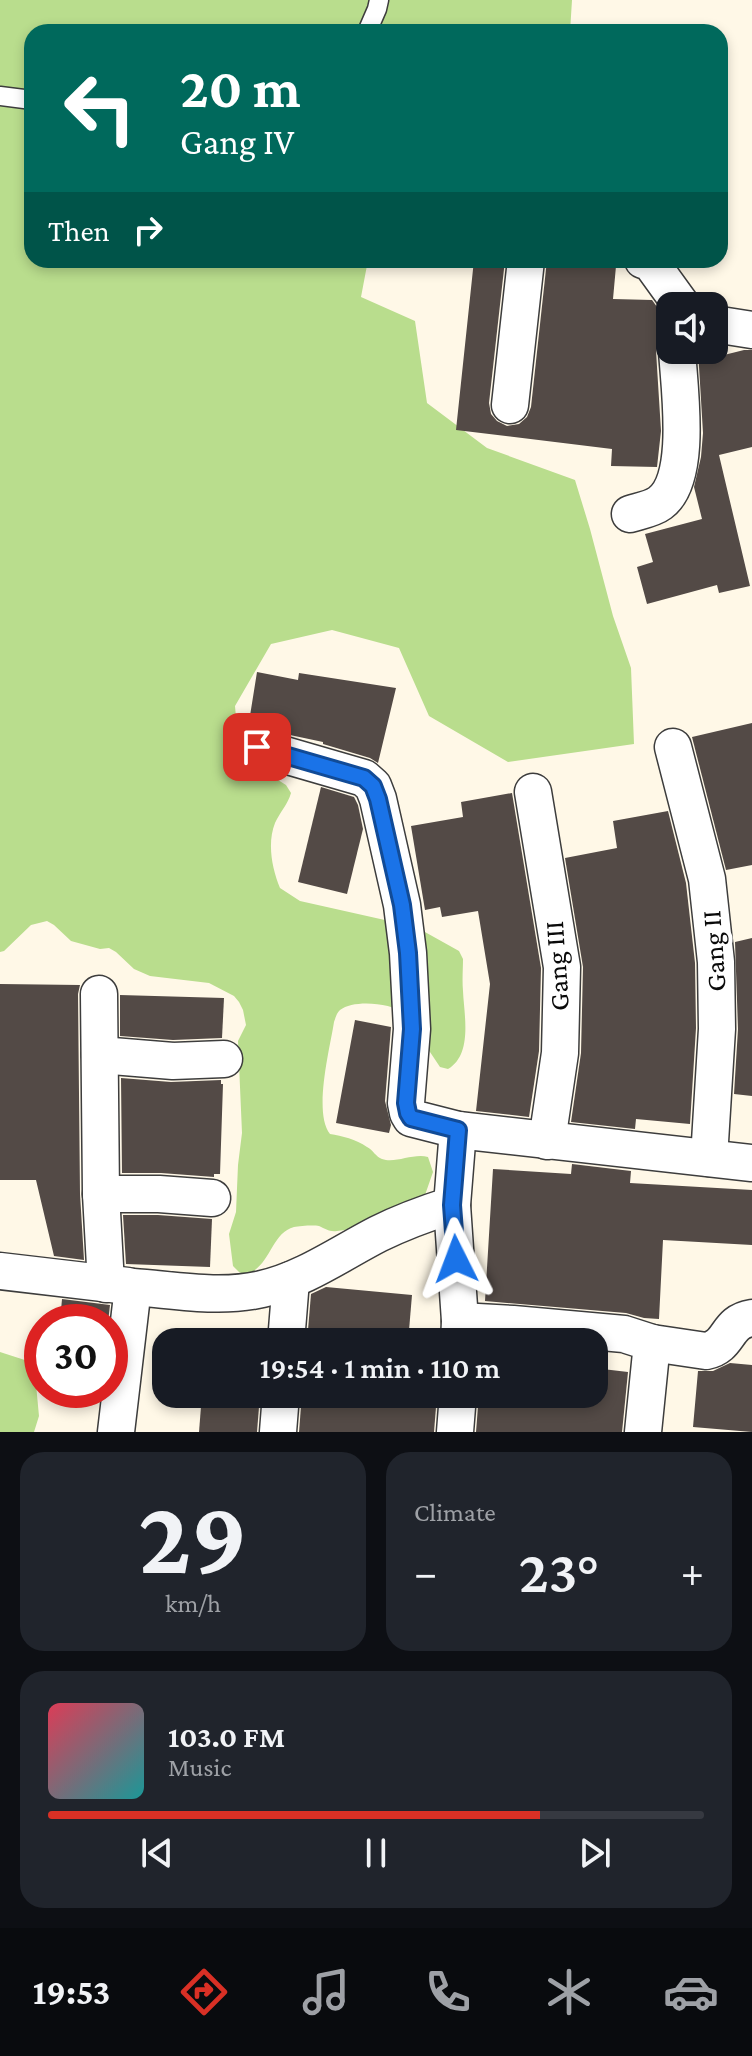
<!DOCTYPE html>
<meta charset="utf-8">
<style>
:root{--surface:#171b24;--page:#20242c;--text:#f1f3f6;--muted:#9ea1a6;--line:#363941;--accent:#d93025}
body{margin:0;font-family:"Crimson Pro",serif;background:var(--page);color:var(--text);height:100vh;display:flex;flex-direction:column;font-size:30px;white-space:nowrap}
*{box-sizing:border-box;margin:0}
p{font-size:26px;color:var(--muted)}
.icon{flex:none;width:44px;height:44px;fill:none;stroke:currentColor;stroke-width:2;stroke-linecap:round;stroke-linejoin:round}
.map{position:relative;height:1432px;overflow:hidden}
.details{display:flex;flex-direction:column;gap:20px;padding:20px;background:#0d0f14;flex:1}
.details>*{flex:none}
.hud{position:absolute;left:24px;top:24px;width:704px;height:244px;border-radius:24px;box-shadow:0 4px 12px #0003;background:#00695c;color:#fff;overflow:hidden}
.tools{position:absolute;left:656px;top:292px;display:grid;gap:16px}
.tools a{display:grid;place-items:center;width:72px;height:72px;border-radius:16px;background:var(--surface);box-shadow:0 4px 12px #0003;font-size:40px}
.speed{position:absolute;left:24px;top:1304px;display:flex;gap:16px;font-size:40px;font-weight:700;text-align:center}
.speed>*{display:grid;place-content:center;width:104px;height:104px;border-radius:50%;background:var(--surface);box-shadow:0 4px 12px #0003;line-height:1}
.speed .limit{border:12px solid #d22;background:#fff;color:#111}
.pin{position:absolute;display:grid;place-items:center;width:68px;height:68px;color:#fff;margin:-34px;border-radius:16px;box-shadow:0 4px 12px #0006}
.me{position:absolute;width:88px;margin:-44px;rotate:357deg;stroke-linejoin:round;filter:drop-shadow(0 0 6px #0008)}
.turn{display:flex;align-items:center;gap:28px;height:168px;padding:0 24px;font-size:36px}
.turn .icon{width:104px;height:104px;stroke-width:2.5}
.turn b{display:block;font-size:56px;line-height:68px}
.then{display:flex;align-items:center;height:76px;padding:0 24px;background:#0003;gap:16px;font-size:30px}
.big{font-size:60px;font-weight:600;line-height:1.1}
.details .widget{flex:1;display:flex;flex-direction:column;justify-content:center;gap:12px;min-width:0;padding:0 28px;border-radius:24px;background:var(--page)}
.details .dial{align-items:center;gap:0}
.dial b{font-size:104px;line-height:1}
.song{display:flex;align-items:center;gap:24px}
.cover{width:96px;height:96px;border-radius:12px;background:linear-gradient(135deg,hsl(350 70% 55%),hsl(180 70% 35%))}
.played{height:8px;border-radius:4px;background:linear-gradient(90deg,var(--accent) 75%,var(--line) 75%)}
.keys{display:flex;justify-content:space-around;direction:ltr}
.heat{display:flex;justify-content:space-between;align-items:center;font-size:44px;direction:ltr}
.details .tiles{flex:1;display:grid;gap:20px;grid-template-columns:1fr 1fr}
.widget:last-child{grid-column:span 2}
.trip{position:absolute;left:152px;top:1328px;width:456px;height:80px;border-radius:24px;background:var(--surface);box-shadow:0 4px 12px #0003;font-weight:600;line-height:80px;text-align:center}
.dock{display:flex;height:128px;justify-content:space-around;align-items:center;background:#090b0e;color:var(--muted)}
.dock .icon{width:56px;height:56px}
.dock .selected{color:var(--accent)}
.dock b{font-size:36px;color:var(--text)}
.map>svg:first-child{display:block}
</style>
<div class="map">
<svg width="752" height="1432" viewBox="0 0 752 1432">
<rect width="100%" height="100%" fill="#fff8e7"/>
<g fill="#b9dd8d">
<path d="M0,0H572L570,32H32V260H368L361,297L415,321L427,403L487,448L575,480L590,529L613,616L631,668L634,744L508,762L429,716L399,648L332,630L271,644L235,706L238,740L244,756L249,762L286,785L291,793C288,804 280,812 275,823C267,843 272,869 280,888L300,901L416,927L459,951L463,959C463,969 462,980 463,991C464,1015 473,1054 448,1069L440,1067L404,1013C391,1003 354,999 340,1010C336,1014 336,1017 334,1022C330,1048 313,1113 330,1134C342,1136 356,1139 367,1147C373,1150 376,1157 382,1159C395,1164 413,1153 428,1157L433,1172L425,1195C397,1209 368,1228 337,1231C329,1232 326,1229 319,1226C313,1225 300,1226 294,1227C271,1233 271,1266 246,1275L239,1272L233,1266L229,1234L236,1212L238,1165L242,1133L238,1041L246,1025L243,1010L239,1002L234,996L209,983L150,976L134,969L116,952L109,948L100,949L71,941L54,925L47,921L31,925L4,951L0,952Z"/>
<polygon points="0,1352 34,1363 39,1416 34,1432 0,1432"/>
</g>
<g fill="#534a46">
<polygon points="474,260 505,260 489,403 491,414 497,421 507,426 519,424 527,417 531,407 547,260 585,260 585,263 616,266 613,299 652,300 665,318 665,333 659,340 656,351 661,431 657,467 611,466 612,449 456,430"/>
<polygon points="714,345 717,346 720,356 744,350 752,350 752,447 719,455 750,586 719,593 717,585 647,604 637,567 653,562 645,534 702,519 694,487 701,457 703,433 698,350 714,350"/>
<polygon points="257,672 298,680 299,673 396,688 378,763 370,758 323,744 323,742 290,735 291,729 249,722"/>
<polygon points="752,723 752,865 726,870 692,737"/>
<polygon points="321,787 354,797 358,805 363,829 347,894 298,882"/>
<polygon points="512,793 541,968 539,1051 529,1117 476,1111 490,984 478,911 442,917 440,907 425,910 411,826 463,817 461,802"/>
<polygon points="668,811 686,883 695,963 696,1028 690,1124 636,1119 635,1129 571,1122 581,1053 583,967 565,858 617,848 613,821"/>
<polygon points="752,938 752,1096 734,1094 738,1029 735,942"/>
<polygon points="0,984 80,985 78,994 80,1194 84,1260 54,1256 36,1180 0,1180"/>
<polygon points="120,995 224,998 222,1038 173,1040 120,1036"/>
<polygon points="355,1020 391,1027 385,1101 391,1125 389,1133 336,1123"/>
<polygon points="121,1078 171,1082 221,1080 221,1084 223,1084 220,1174 214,1174 214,1177 161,1173 122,1173"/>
<polygon points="572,1164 631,1171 630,1183 752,1190 752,1245 663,1240 659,1319 644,1318 626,1313 485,1301 493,1169 571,1174"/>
<polygon points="123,1215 158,1215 212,1219 210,1267 126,1264"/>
<polygon points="326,1287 412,1295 408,1342 307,1342 311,1294"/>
<polygon points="62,1299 110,1305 108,1322 60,1322"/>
<polygon points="730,1363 752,1365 752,1432 693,1427 698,1371 713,1371"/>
<polygon points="594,1368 628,1372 622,1432 476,1432 479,1394 594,1394"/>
<polygon points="202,1394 260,1394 257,1432 199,1432"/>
<polygon points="302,1394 437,1394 434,1432 299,1432"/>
</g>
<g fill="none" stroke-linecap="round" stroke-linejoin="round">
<g stroke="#3d3d3d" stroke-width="21">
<g id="service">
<polyline points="367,32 377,9 379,0"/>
<polyline points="0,96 32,100"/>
</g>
</g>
<g stroke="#3d3d3d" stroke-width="39">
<g id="minor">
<polyline points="643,260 651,263 682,306"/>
<polyline points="714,324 752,330"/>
<polyline points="510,405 526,260"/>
<path d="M630,514C639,511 652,509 660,503C693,479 679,387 677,350"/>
<polyline points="257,747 364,778 373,786 378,799 402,905 408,953 412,1029 406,1103 408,1113 411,1118 458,1130 752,1163"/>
<polyline points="673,747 707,879 716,962 717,1029 709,1158"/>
<polyline points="533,792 562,967 560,1053 547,1141"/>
<polyline points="99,994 101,1194 106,1284"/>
<polyline points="100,1055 173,1061 224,1059"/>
<polyline points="101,1194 159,1194 212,1198"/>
<polyline points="452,1205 460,1321"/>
<polyline points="0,1271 128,1286"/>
<polyline points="286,1342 291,1280"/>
<polyline points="459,1342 460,1321 513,1324 624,1334 652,1343 643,1432"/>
<path d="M652,1343L706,1351C731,1346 725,1322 752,1318"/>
<path d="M116,1432L133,1287C175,1290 220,1299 262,1289C303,1280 341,1253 378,1234C402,1222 427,1213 452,1205L458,1130"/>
<polyline points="278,1432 281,1394"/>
<polyline points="455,1432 458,1394"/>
</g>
</g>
<use href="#service" stroke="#fff" stroke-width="18"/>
<use href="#minor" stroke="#fff" stroke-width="36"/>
</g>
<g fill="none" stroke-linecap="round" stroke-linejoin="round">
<g stroke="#114b97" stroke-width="20">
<polyline id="route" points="257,747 364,778 373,786 378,799 402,905 408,953 412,1029 406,1103 408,1113 411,1118 458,1130 452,1205 456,1259"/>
</g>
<use href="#route" stroke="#1a73e8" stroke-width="14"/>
</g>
<g text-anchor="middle" stroke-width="8" stroke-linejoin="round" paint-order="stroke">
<g font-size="28" fill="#0a0a0a" stroke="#fff">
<text transform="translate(713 951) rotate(-94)" y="10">Gang II</text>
<text transform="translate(556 966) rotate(-94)" y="10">Gang III</text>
</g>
</g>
</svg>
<div class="tools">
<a><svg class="icon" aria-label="sound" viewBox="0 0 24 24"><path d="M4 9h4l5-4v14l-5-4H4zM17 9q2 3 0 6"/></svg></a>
</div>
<div class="speed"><div class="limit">30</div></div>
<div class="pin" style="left:257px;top:747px;background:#d93025"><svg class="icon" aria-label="arrive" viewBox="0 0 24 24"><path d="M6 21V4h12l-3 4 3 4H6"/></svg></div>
<svg class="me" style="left:456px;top:1259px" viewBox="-20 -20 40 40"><path d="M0-17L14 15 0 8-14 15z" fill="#1a73e8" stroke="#fff" stroke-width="4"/></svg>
<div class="trip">19:54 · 1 min · 110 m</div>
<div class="hud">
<div class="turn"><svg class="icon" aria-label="left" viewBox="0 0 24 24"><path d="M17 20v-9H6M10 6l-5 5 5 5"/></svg><div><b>20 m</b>Gang IV</div></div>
<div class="then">Then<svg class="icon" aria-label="right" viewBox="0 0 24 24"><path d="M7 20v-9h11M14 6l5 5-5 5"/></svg></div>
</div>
</div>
<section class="details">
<div class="tiles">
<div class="widget dial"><b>29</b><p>km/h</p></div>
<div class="widget"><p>Climate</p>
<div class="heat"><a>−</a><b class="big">23°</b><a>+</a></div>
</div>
<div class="widget">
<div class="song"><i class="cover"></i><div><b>103.0 FM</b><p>Music</p></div></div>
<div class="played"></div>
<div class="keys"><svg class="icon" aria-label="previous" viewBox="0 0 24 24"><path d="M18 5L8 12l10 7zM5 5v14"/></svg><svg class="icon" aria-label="pause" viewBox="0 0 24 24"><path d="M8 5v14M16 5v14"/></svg><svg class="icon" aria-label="next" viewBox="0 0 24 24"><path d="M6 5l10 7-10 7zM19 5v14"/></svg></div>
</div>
</div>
</section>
<nav class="dock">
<b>19:53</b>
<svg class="icon selected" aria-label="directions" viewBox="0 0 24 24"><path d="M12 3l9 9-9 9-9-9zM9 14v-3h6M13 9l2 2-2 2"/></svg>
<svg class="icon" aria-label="music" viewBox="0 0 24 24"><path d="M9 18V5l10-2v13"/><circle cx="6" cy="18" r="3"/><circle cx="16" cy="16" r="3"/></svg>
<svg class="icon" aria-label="phone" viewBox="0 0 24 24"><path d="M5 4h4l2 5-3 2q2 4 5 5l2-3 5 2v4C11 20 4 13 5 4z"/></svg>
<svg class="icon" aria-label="climate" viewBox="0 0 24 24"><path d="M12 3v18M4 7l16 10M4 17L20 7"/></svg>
<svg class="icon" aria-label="car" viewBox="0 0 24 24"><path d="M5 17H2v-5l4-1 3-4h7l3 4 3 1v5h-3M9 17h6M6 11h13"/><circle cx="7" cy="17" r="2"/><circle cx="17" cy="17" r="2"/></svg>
</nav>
